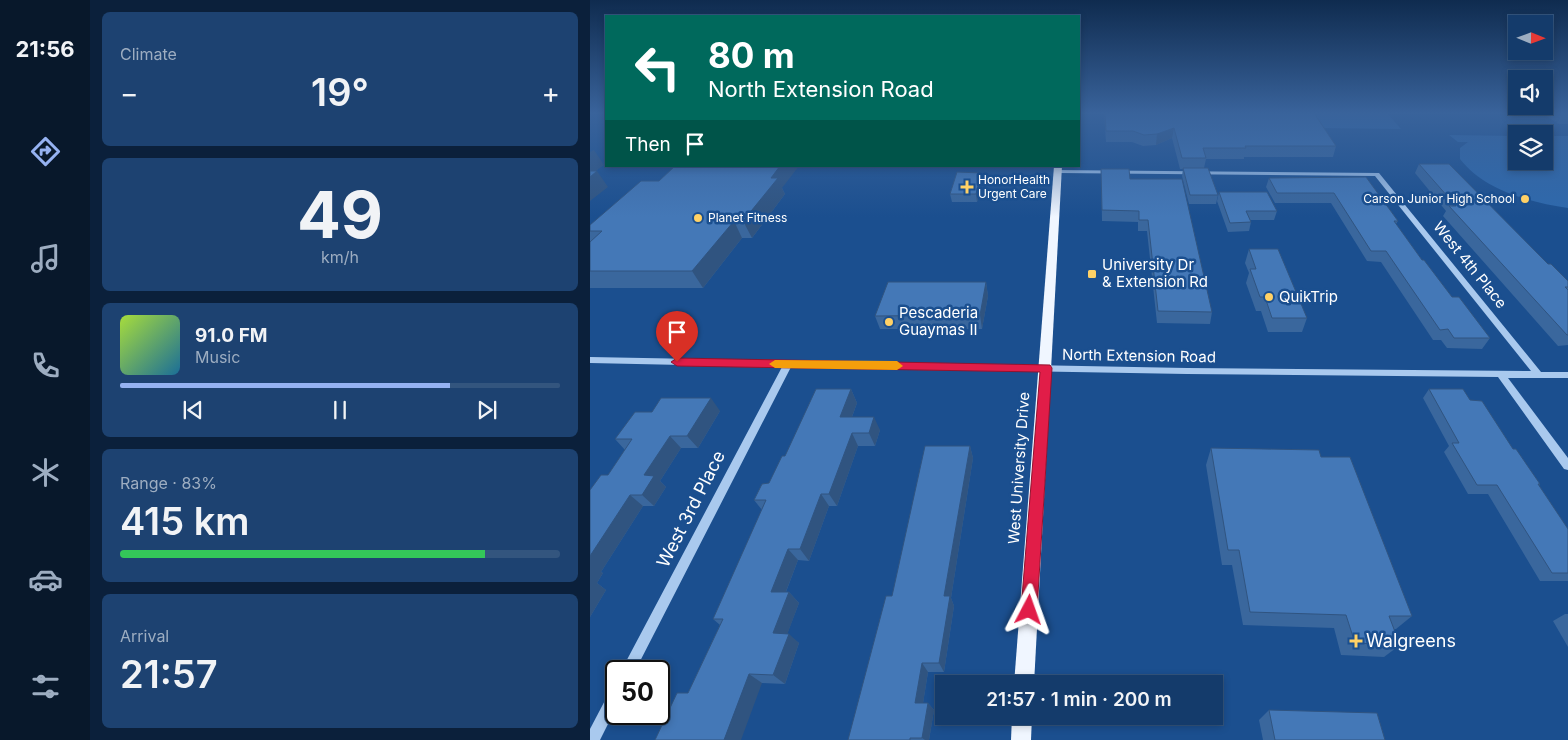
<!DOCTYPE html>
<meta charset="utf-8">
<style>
:root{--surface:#143b6b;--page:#1d4271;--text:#f1f3f6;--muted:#9dadc1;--line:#33557e;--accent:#95b2f1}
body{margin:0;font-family:Inter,sans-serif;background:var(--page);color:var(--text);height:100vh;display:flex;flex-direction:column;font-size:19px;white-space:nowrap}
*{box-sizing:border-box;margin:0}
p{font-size:16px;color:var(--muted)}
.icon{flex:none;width:28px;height:28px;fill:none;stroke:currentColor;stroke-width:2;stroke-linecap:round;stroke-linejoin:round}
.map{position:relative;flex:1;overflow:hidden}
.drawer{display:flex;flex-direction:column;gap:12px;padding:12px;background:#0b203b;width:500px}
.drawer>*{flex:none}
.hud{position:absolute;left:15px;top:15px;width:475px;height:152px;border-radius:0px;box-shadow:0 2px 8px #0003,0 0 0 1px var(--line);background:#00695c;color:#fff;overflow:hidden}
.needle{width:32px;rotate:91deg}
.tools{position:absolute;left:918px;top:15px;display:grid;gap:10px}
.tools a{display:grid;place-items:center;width:45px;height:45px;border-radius:0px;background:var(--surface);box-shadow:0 2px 8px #0003,0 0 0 1px var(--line);font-size:25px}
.speed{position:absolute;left:15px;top:660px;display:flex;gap:10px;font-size:25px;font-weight:700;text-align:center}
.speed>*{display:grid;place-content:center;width:65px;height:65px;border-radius:50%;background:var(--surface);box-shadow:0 2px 8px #0003,0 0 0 1px var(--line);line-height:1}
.speed .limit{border:2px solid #111;border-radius:8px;background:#fff;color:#111}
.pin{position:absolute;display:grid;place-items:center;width:42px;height:42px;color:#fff;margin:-51px -21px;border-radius:50% 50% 50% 0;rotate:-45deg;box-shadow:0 0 5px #0007}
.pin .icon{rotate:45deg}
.me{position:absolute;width:55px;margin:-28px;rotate:4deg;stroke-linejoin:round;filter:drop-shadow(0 0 4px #0008)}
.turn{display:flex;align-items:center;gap:18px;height:105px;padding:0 20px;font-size:22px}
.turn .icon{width:65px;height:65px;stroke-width:2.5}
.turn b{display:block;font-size:35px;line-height:42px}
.then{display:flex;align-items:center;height:48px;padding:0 20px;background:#0003;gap:10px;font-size:19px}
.big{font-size:38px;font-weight:600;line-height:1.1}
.drawer .tile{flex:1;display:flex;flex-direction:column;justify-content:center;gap:8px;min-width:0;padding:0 18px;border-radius:8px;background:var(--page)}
.drawer .dial{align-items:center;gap:0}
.dial b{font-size:65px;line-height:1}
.song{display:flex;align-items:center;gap:15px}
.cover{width:60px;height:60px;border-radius:8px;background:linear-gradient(135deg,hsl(80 70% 55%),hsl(200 70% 35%))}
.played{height:5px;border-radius:2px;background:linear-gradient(90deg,var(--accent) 75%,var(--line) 75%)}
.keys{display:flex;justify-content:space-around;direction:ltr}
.heat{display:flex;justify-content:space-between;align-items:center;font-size:28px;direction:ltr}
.charge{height:8px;border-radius:4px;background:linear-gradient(90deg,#34c759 83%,var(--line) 0)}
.trip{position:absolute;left:345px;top:675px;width:288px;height:50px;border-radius:0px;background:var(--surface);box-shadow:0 2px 8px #0003,0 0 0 1px var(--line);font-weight:600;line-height:50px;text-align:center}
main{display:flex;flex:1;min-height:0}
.tab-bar{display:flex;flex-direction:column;width:90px;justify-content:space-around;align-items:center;background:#08182b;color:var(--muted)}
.tab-bar .icon{width:35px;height:35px}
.tab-bar .selected{color:var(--accent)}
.tab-bar b{font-size:22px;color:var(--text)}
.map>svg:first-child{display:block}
</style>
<main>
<nav class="tab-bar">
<b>21:56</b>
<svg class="icon selected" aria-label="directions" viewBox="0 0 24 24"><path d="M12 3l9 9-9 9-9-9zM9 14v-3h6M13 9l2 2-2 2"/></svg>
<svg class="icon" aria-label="music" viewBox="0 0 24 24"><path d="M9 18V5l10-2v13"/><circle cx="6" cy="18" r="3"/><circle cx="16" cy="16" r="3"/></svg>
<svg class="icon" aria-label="phone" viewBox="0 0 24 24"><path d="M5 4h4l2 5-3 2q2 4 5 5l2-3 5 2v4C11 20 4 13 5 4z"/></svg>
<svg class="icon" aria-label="climate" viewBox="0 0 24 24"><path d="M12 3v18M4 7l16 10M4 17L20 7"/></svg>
<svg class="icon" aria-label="car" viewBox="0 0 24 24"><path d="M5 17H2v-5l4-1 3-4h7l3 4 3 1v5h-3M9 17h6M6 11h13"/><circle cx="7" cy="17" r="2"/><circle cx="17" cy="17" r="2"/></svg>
<svg class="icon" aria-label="filters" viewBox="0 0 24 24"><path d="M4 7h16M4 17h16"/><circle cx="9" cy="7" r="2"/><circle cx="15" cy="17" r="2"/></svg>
</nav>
<section class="drawer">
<div class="tile"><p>Climate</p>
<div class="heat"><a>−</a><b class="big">19°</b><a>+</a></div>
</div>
<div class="tile dial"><b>49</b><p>km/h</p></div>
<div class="tile">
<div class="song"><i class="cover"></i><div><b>91.0 FM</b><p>Music</p></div></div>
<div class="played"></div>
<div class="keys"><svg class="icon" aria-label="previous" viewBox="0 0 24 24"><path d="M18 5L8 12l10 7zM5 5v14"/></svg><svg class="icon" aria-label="pause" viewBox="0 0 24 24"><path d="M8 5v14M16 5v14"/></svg><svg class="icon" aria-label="next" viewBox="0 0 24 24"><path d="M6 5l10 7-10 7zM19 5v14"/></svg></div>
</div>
<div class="tile"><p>Range · 83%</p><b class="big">415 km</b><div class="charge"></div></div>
<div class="tile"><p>Arrival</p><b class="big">21:57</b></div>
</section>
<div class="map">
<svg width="978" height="740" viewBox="0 0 978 740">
<rect width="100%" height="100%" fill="#1b4f8f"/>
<g fill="#2e69ad">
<polygon points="718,113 797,113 811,129 727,128"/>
<path d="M859,135L926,136V161H954V136H978V208C940,202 895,191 870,159V148L878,142H868Z"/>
</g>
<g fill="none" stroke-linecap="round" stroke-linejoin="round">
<g fill="#a9c9ee" fill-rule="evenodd">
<polygon points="466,170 789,173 951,372 978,372 978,378 918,378 978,458 978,470 974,469 908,377 597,374 201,367 45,671 31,671 192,367 0,363 0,357 597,368 941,371 785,176 468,173 465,171"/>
<polygon points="26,687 26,708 10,740 0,740 0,729 21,689"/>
</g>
<g fill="#f0f6ff" fill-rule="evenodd">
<polygon points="464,166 472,166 444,684 424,684"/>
<polygon points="422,716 442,716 441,740 421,740"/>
</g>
</g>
<g fill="#3a679d">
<polygon points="514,113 724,113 746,146 743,157 654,157 654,159 616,159 614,168 628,195 626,204 599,204 592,176 593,169 590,169 582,138 566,145 553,146 542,142 516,142"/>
<polygon points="952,113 978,113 978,124 968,124"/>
<polygon points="829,164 958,264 978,281 978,345 968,346 853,216 856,211 825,173"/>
<polygon points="511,169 540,179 622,312 620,324 567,323 557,231 548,231 548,222 512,221"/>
<polygon points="776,177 808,221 806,224 832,260 862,297 900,338 892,349 857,348 851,340 843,340 791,262 777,261 741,203 685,203 676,187 679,178"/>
<polygon points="392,181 387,202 362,202 360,194"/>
<polygon points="192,188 195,194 162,238 152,238 113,288 0,288 0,225"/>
<polygon points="629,192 687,211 684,220 660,220 661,222 659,231 638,232 627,201"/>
<polygon points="659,249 717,318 712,332 678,332 671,311 666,311 656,283 659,273 655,263"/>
<polygon points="396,282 398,296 392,329 290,329 285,316"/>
<polygon points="261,389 267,403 262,417 290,430 285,446 268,446 247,506 239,506 219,561 208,560 196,592 199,592 209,603 197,634 209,643 195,684 172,683 98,693 130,625 123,619 172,510 164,500 179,483 195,456"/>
<polygon points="839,389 880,400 923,449 950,484 949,486 978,529 978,581 950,581 898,494 878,494 854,452 859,446 833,398"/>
<polygon points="130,411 108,448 91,448 70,481 76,487 64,506 53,506 11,572 13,573 7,583 16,590 0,617 0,490 18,475 35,450 25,439"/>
<polygon points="380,446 383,458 361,598 364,606 354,672 338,672 333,703 338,703 344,710 339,740 258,740 302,596"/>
<polygon points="621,448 731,457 822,616 806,629 804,629 810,645 794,657 751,655 744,628 653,625 642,565 632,565 616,465"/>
<polygon points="975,614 978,614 978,647 963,621"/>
<polygon points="679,710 795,740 673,740 669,720"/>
</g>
<g fill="#305480">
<polygon points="584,128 582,138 566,145 567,134"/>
<polygon points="4,150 14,165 0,175 0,152"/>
<polygon points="190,166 209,166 192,188 195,194 162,238 153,221 181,178"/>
<polygon points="7,171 18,187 0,201 0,177"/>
<polygon points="391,173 392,181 387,202 386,194"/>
<polygon points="144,221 152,238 113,288 102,271"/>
<polygon points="396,282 398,296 392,329 390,315"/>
<polygon points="261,389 267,403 257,430 250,417"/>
<polygon points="121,398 130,411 108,448 97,436"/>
<polygon points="284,417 290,430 285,446 279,433"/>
<polygon points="262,433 268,446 247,506 239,494"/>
<polygon points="80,436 91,448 70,481 76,487 64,506 52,495 54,475"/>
<polygon points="380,446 383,458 361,598 364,606 354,672 349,663 354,596"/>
<polygon points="231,494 239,506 219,561 210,549"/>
<polygon points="40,495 53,506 11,572 13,573 7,583 16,590 0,617 0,556"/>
<polygon points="198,549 208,560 192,602 181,592"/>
<polygon points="199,592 209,603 194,643 183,633"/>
<polygon points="199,634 209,643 195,684 183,675"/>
<polygon points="332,663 338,672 332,710 325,703"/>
<polygon points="159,674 172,683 151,740 134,740"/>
<polygon points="338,703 344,710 339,740 335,740 332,738"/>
</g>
<g fill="#4478b7" stroke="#305480">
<polygon points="515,113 724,113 746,146 655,146 656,148 613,148 616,158 592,158 584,128 567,134 554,135 543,131 516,131"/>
<polygon points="829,164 859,164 958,264 961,264 978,281 978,287 975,287 978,290 978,335 977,335 859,206 866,206"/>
<polygon points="85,166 190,166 181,178 188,178 153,221 144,221 102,271 0,271 0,242 12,231 0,231 0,225 51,181 69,181"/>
<polygon points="593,168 618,168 628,195 600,195"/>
<polygon points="511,169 539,169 540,179 592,179 622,312 568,311 558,220 549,220 549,211 512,210"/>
<polygon points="0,171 7,171 0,177"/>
<polygon points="367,172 391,173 386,194 360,194"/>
<polygon points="776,177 808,221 804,221 832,260 834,260 862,297 869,297 900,338 864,338 858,329 850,330 796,251 781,251 744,193 687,193 679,178"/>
<polygon points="629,192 677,192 687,211 656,211 661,222 640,223"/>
<polygon points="659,249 688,249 717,318 682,318 675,297 670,297 660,269 666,269"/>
<polygon points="298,282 396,282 390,315 285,316"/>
<polygon points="226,389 261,389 250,417 284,417 279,433 262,433 239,494 231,494 210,549 198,549 181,592 199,592 183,633 199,634 183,675 159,674 134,740 65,740 87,693 98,693 133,619 123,619 176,500 164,500 172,484 179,483 192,456 195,456"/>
<polygon points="839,389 873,389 880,400 892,401 923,449 926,449 950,484 948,484 978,529 978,573 962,573 907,485 887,485 862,443 869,443"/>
<polygon points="71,398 121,398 97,436 80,436 54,475 64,476 52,495 40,495 0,556 0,490 11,475 18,475 42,439 25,439 45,412 62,412"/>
<polygon points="335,446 380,446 354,596 360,596 349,663 332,663 325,703 338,703 332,738 320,738 320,740 258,740 296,596 302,596"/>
<polygon points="621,448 729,450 731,457 760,457 822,616 799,616 810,645 765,643 756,615 660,612 649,550 638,550"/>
<polygon points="679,710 787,713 795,740 685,740"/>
</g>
<linearGradient id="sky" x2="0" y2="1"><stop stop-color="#0f2b4f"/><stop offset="0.52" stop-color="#39639b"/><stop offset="1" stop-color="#39639b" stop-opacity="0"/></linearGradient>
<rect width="978" height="217" fill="url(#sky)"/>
<polygon fill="#e11d48" stroke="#92132f" points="87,358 460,365 462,368 447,610 445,616 439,618 433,616 431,610 450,372 87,366 81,362"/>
<polygon fill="#f59e0b" points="185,360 307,361 313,366 307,370 185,368 179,364"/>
<g fill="#ffd166" stroke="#1b4f8f" stroke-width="2">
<path d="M374.5 179.5h5v5h5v5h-5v5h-5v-5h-5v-5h5z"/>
<circle cx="935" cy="199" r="5"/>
<circle cx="108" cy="218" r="5"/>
<rect x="497" y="269" width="10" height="10" rx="2.5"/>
<circle cx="679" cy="297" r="5"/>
<circle cx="299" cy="322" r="5"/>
<path d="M763.5 633.5h5v5h5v5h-5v5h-5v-5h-5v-5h5z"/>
</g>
<g text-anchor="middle" stroke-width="5" stroke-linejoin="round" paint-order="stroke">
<g font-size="12" fill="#fff" stroke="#1b4f8f" text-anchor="start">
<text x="388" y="184">HonorHealth<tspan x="388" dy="14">Urgent Care</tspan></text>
<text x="925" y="203" text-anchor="end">Carson Junior High School</text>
<text x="118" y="222">Planet Fitness</text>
</g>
<g font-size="15" fill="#fff" stroke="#1b4f8f" text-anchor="start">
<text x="512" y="270">University Dr<tspan x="512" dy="17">&amp; Extension Rd</tspan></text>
<text x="689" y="302">QuikTrip</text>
<text x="309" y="318">Pescaderia<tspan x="309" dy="17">Guaymas II</tspan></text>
</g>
<g font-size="15" fill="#fff" stroke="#1b4f8f">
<text transform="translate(880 265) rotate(51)" y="5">West 4th Place</text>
<text transform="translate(549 356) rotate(1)" y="5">North Extension Road</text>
<text transform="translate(429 468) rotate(-86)" y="5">West University Drive</text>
</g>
<g font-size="18" fill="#fff" stroke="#1b4f8f">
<text transform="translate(101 509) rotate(-63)" y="6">West 3rd Place</text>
</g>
<g font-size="18" fill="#fff" stroke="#1b4f8f" text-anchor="start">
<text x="776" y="647">Walgreens</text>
</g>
</g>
</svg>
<div class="tools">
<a><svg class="needle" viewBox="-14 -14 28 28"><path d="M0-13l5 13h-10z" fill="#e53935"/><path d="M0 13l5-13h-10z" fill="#9dadc1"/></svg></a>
<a><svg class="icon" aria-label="sound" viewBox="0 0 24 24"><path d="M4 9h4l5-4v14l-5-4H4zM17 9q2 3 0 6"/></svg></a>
<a><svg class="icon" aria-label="layers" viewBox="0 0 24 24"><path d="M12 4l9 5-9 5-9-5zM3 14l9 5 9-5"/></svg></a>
</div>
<div class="speed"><div class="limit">50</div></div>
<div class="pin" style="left:87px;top:362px;background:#d93025"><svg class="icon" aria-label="arrive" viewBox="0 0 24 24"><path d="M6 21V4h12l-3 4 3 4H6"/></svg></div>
<svg class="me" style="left:439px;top:610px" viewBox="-20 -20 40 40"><path d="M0-17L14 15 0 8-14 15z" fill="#e11d48" stroke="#fff" stroke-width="4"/></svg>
<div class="trip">21:57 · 1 min · 200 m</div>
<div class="hud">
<div class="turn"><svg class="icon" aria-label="left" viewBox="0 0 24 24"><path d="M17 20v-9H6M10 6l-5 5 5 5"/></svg><div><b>80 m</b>North Extension Road</div></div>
<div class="then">Then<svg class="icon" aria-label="arrive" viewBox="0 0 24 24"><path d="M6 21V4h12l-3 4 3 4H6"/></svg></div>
</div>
</div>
</main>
